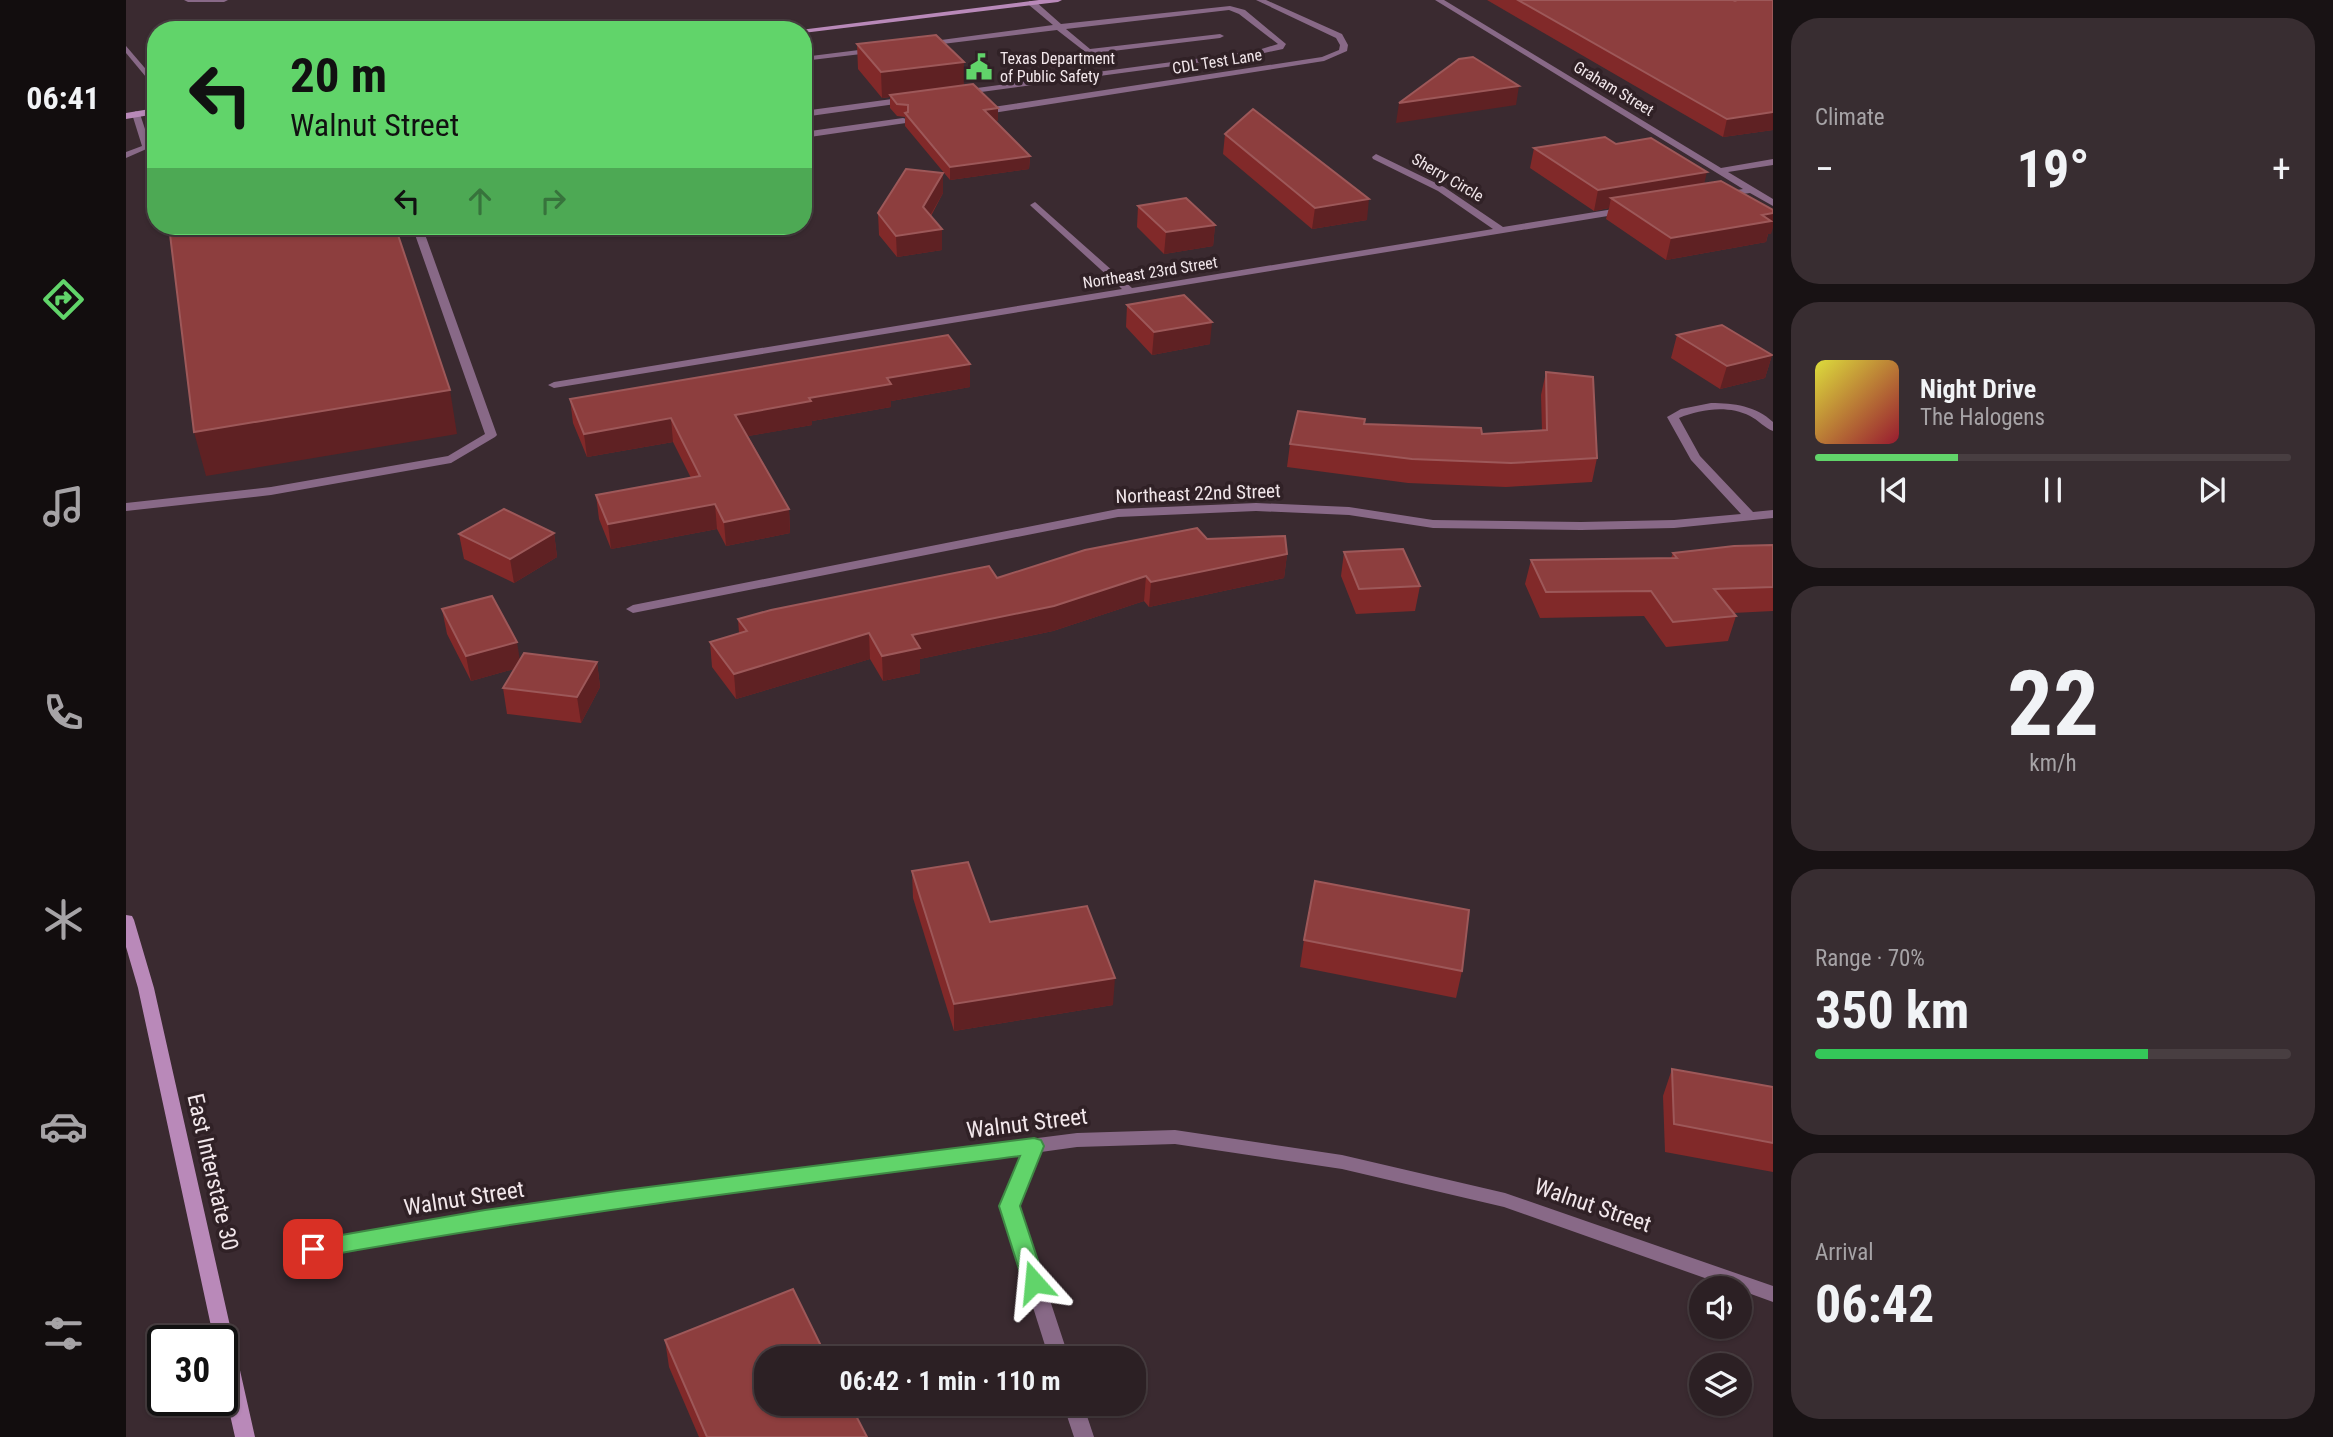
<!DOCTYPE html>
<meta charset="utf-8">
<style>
:root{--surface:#2c2024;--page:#382d31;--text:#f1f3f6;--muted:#a6a3a6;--line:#483e41;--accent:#61d46a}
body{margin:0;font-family:"Roboto Condensed",sans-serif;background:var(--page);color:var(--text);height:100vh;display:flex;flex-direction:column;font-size:26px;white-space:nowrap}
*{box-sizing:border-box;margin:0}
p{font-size:23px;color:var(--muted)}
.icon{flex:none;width:38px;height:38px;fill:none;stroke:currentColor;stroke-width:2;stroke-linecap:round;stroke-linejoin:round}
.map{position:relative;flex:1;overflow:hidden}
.sheet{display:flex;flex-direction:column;gap:18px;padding:18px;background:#181214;width:560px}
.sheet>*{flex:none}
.top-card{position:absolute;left:21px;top:21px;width:665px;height:214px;border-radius:28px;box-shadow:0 2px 5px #0004,0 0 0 2px var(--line);background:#61d46a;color:#111;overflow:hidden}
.fabs{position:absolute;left:1563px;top:1276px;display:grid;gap:14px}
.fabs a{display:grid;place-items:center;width:63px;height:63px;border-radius:50%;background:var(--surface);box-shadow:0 2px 5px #0004,0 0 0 2px var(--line);font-size:35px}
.speed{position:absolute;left:21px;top:1325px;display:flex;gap:14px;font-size:35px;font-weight:700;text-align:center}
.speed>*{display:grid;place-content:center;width:91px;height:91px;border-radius:50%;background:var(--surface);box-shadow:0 2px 5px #0004,0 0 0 2px var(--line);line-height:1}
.speed .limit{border:4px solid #111;border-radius:10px;background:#fff;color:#111}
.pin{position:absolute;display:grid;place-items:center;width:60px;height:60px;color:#fff;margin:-30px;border-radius:14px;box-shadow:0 4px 10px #0006}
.me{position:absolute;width:77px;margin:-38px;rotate:342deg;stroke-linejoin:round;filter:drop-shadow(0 0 5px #0008)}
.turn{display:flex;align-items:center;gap:24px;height:147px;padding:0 28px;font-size:32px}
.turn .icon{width:91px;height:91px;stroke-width:2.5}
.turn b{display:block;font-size:49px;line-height:60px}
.lanes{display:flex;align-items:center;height:66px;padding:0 28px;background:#0003;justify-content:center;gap:35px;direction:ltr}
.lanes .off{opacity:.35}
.big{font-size:52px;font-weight:700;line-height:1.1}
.sheet .tile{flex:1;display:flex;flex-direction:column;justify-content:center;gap:10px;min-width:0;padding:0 24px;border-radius:28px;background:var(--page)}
.sheet .dial{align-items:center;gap:0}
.dial b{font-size:91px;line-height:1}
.song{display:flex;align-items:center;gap:21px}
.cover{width:84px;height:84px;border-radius:10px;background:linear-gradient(135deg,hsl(60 70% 55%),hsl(350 70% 35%))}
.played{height:7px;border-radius:4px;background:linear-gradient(90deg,var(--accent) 30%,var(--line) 30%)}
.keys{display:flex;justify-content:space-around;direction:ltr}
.heat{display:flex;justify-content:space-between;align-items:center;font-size:38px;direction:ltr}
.charge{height:10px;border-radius:5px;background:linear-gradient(90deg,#34c759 70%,var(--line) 0)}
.trip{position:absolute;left:628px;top:1346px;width:392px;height:70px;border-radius:28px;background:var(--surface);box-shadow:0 2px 5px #0004,0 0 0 2px var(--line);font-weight:700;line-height:70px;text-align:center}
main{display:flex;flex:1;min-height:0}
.tab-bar{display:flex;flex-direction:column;width:126px;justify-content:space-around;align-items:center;background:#120d0e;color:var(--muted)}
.tab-bar .icon{width:49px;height:49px}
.tab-bar .on{color:var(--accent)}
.tab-bar b{font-size:32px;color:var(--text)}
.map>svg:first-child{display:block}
</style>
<main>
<nav class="tab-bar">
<b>06:41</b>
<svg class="icon on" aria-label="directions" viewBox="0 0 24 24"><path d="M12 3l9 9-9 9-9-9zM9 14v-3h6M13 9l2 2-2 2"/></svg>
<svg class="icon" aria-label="music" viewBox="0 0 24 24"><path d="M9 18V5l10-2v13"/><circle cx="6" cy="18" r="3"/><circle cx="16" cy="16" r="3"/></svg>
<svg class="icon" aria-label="phone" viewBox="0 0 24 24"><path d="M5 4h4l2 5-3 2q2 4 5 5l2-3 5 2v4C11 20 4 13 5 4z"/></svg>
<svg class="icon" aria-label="climate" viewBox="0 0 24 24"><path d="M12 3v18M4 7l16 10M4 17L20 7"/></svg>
<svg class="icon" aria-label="car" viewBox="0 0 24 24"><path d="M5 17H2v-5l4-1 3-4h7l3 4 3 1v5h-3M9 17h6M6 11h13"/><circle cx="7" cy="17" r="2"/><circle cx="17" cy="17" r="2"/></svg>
<svg class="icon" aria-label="filters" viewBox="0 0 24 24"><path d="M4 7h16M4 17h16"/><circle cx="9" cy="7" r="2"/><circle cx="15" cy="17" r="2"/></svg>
</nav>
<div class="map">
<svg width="1647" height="1437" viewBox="0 0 1647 1437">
<rect width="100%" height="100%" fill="#3a2a30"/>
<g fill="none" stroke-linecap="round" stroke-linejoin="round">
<g fill="#886987" fill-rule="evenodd">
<polygon points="58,0 102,0 98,2 62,2"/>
<polygon points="1130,0 1140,0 1216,34 1222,45 1221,51 1198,61 867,113 863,110 867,107 1196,57 1213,50 1214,45 1210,38"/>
<polygon points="903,1 909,1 935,24 1104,6 1119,10 1160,44 1157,49 1129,55 833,95 833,91 836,90 1129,51 1152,44 1113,14 1103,10 940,29 964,49 1094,34 1098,36 1094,38 962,54 931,30 800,46 796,44 800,42 927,25 903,5"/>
<polygon points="749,48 753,50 752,52 677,61 677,57"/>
<polygon points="781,97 785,100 784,102 677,117 677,111"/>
<polygon points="10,111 14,114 25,147 0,158 0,152 16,146 6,114"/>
<polygon points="777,118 780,119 780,123 677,138 677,132"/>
<polygon points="286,226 296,226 371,435 369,437 325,463 145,495 0,511 0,503 145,487 322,456 359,434"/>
</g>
<g fill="#886987" fill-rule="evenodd">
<polygon points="1309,0 1318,0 1595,168 1647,159 1647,165 1602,172 1647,199 1647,206 1624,193 1593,197 1593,193 1617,189"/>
<polygon points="0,46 30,81 30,89 0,53"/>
<polygon points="1250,154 1318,187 1377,227 1500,207 1505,210 1500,213 428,388 422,385 428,382 996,289 906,207 904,205 909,202 1006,288 1367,229 1312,191 1247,159 1246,157"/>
<path d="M1585,403C1608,403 1630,406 1647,422V431C1639,428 1632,420 1624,416C1602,405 1575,409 1553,418L1574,456L1627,512L1647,510V518L1548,528L1455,530L1307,528L1223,515L1130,511L992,517L507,613L500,609L507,605L992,509L1130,503L1223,507L1307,520L1455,522L1548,520L1615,514L1565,460L1541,417L1555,409Z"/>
<polygon points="1049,1130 1216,1155 1379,1193 1647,1286 1647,1302 1614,1290 1614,1288 1607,1288 1378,1207 1216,1169 1049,1144 951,1147 915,1152 893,1206 943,1358 923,1358 875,1206 896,1154 359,1225 187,1257 180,1254 178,1249 180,1244 187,1241 359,1211 543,1185 951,1133"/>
<polygon points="937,1404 957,1404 968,1437 948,1437"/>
</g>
<g fill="#b989b9" fill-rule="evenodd">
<polygon points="913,0 936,0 932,2 677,33 677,30 674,30"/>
<polygon points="30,108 30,114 0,119 0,113"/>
<polygon points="0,915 6,916 8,920 28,988 129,1437 109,1437 96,1379 96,1340 88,1340 12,988 0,947"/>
</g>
</g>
<g fill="#812929">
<polygon points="1361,0 1647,0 1647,130 1597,137"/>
<polygon points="731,44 838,85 872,121 869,121 904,156 903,169 824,180 779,126 779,117 771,116 764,108 764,97 756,98 732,69"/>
<polygon points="1099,134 1241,220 1186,229 1097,154"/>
<polygon points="1490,144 1579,183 1645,234 1642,234 1640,242 1540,260 1480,219 1483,208 1468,211 1404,168 1408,148"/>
<polygon points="817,173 817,193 805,216 816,250 771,257 753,235 752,213"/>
<polygon points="1012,206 1089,225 1087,246 1038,254 1011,227"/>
<polygon points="1001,305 1084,344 1026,355 1000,327"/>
<polygon points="1551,335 1646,355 1639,378 1594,389 1545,358"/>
<polygon points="1420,372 1471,458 1466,482 1380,487 1282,483 1161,467 1164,444 1238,424 1356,434 1416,431 1415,395"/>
<polygon points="844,387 765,401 765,407 686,421 686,425 622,436 663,509 664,533 600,546 591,529 485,549 473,519 470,495 565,478 547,442 461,457 447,423 444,399"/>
<polygon points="428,533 431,557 388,583 338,559 333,534"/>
<polygon points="1081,539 1161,554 1158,578 1023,607 1018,601 927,631 794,659 794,673 757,681 744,659 610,699 586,667 584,642 613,633 612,619 871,578"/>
<polygon points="1647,545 1647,611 1607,613 1610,616 1602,641 1540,647 1518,616 1414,618 1399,584 1405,560 1545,558 1547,553"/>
<polygon points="1218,552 1294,586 1289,611 1230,614 1215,576"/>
<polygon points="316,609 394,660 471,662 474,687 455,723 381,714 377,688 388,669 345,681 321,634"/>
<polygon points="786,871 864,922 987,1005 828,1031 787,898"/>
<polygon points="1178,940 1336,971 1330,998 1174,967"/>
<polygon points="1546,1069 1647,1087 1647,1172 1539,1152 1537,1096"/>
<polygon points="539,1340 741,1437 573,1437 543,1367"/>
</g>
<g fill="#5f2123">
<polygon points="838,62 838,87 756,98 755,72"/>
<polygon points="1393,86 1390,105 1270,123 1273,103"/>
<polygon points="872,108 872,121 858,123 858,110"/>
<polygon points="1647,112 1647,130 1597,137 1601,119"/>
<polygon points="904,156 903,169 824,180 824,167"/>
<polygon points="1581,172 1576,193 1485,198 1483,208 1468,211 1472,190"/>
<polygon points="817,173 817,193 797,228 797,207"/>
<polygon points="1243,199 1241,220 1186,229 1189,208"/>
<polygon points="1647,213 1647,228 1645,234 1642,234 1640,242 1540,260 1545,238"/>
<polygon points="1089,225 1087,246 1038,254 1040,232"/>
<polygon points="816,229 816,250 771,257 770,236"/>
<polygon points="1086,322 1084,344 1026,355 1028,332"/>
<polygon points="1646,355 1639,378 1594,389 1601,366"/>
<polygon points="844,364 844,387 765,401 765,407 686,421 686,425 611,438 609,415 683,398 761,378"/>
<polygon points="324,390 331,434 80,476 68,432"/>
<polygon points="545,418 547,442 461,457 458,434"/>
<polygon points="589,504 591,529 485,549 482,524"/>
<polygon points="663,509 664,533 600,546 598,522"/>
<polygon points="428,533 431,557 388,583 384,559"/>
<polygon points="1161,554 1158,578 1023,607 1025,582"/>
<polygon points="1020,576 1018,601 927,631 794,659 794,673 757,681 756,656 786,635"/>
<polygon points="743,633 744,659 610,699 608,674"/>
<polygon points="391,642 395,667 345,681 340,656"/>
<polygon points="471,662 474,687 455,723 451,697"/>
<polygon points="989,978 987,1005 828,1031 828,1004"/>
</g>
<g fill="#8d3e3e" stroke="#9d5859" stroke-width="2">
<polygon points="1392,0 1607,0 1609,1 1611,0 1647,0 1647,112 1601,119"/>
<polygon points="810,35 838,62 755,72 731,44"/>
<polygon points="1347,57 1393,86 1273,103 1333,59"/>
<polygon points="847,84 872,108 858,110 904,156 824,167 779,113 782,112 782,105 771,104 764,95"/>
<polygon points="1127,109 1243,199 1189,208 1099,134"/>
<polygon points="1479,137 1490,144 1525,138 1581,172 1472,190 1408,148"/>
<polygon points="780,169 817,173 797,207 816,229 770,236 752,213"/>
<polygon points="1595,181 1647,210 1647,213 1636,215 1645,221 1545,238 1485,198"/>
<polygon points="1060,198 1089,225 1040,232 1012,206"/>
<polygon points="43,226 269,226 324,390 68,432"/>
<polygon points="1058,295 1086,322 1028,332 1001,305"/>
<polygon points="1596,325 1646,355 1601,366 1551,335"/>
<polygon points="822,335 844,364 761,378 765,384 683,398 685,401 609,415 663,509 598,522 589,504 482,524 470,495 574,476 545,418 458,434 444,399"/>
<polygon points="1420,372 1467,377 1471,458 1385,463 1286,459 1164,444 1172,411 1239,419 1238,424 1355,428 1356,434 1421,430"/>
<polygon points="378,509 428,533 384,559 333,534"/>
<polygon points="1071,528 1081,539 1159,536 1161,554 1025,582 1020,576 928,606 786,635 794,648 756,656 743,633 608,674 584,642 621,631 612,619 645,610 863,566 871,578 959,550"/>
<polygon points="1647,545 1647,587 1588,589 1610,616 1547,622 1525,591 1420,592 1405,560 1551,558 1547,553 1608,546"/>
<polygon points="1277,549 1294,586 1233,589 1218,552"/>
<polygon points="366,596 391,642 340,656 316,609"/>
<polygon points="398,653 471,662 451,697 377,688"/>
<polygon points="842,862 864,922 961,906 989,978 828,1004 786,871"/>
<polygon points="1189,881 1343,910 1336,971 1178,940"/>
<polygon points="1546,1069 1647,1087 1647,1143 1548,1124"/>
<polygon points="667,1289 701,1358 640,1358 640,1404 724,1404 741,1437 581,1437 539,1340"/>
</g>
<path fill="#61d46a" stroke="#3f8a45" stroke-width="2" d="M908,1138L915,1140L918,1146L894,1206L919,1282L916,1288L908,1291L900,1288L897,1282L873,1206L894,1156C658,1186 422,1215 187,1258L180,1255L177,1249L180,1243L187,1240L359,1210L491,1191Z"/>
<defs>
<g id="civic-bare" transform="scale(2.1)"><path d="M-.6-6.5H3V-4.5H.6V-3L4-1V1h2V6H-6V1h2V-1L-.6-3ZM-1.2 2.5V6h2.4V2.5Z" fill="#61d46a" stroke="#302126" stroke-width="2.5" paint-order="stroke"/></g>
</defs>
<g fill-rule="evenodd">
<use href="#civic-bare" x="853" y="67"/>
</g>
<g text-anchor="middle" stroke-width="7" stroke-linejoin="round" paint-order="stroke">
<g font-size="16" fill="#f2e7eb" stroke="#302126" text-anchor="start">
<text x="874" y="64">Texas Department<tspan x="874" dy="18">of Public Safety</tspan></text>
</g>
<g font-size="16" fill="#f2e7eb" stroke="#302126">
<text transform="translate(1091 61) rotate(-9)" y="6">CDL Test Lane</text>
<text transform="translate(1488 88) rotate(31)" y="6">Graham Street</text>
<text transform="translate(1322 177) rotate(30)" y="6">Sherry Circle</text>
<text transform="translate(1024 272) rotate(-9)" y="6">Northeast 23rd Street</text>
</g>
<g font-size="19" fill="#f2e7eb" stroke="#302126">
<text transform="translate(1072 493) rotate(-2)" y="7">Northeast 22nd Street</text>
</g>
<g font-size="23" fill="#f2e7eb" stroke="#302126">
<text transform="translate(901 1123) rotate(-7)" y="8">Walnut Street</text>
<text transform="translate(87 1172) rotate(77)" y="8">East Interstate 30</text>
<text transform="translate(338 1198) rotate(-9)" y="8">Walnut Street</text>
<text transform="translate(1467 1205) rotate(19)" y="8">Walnut Street</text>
</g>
</g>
</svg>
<div class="fabs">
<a><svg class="icon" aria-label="sound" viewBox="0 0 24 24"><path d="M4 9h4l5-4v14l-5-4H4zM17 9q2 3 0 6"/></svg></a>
<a><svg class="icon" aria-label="layers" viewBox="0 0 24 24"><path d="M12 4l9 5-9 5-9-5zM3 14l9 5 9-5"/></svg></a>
</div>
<div class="speed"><div class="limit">30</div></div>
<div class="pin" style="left:187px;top:1249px;background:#d93025"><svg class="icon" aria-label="arrive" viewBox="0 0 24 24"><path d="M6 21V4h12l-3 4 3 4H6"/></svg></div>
<svg class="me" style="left:908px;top:1282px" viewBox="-20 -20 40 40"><path d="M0-17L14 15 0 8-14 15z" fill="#61d46a" stroke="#fff" stroke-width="4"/></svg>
<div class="trip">06:42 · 1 min · 110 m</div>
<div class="top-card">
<div class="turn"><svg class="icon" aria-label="left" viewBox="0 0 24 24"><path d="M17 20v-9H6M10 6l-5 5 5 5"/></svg><div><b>20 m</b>Walnut Street</div></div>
<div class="lanes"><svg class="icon" aria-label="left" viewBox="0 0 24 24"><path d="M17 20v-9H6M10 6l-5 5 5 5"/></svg><svg class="icon off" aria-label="ahead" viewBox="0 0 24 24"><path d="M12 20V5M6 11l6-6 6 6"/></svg><svg class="icon off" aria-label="right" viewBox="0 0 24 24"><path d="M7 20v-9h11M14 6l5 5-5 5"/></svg></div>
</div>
</div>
<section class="sheet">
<div class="tile"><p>Climate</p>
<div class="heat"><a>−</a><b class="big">19°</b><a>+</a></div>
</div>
<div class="tile">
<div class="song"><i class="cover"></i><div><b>Night Drive</b><p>The Halogens</p></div></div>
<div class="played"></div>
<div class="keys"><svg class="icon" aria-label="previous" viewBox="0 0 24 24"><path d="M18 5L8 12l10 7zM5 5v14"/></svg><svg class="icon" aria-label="pause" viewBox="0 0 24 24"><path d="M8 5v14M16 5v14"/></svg><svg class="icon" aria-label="next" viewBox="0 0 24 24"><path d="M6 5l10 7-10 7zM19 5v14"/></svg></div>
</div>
<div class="tile dial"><b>22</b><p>km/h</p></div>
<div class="tile"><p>Range · 70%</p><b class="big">350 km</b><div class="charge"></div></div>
<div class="tile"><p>Arrival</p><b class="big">06:42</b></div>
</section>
</main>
